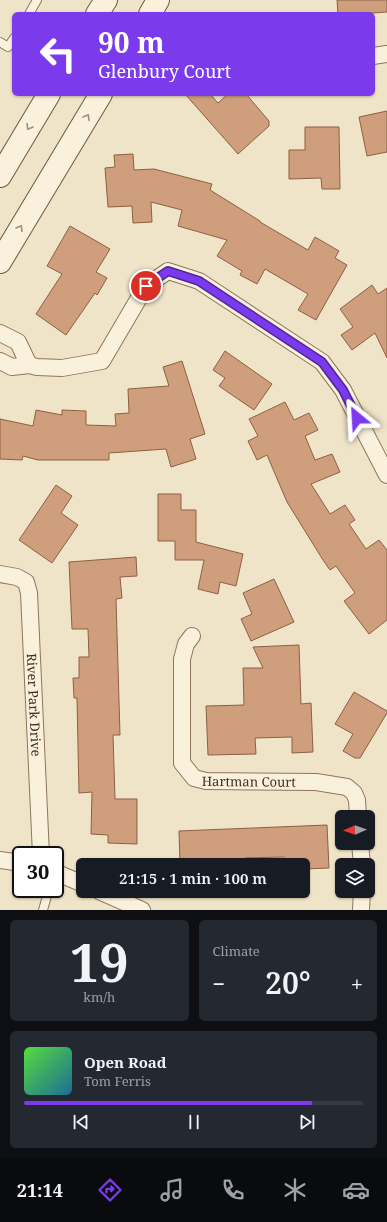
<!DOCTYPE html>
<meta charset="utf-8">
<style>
:root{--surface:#171b24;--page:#242831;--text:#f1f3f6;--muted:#9ea1a6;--line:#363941;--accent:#7c3aed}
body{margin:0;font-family:"Noto Serif",serif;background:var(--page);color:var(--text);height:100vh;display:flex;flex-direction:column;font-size:15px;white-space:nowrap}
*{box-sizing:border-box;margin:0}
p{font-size:13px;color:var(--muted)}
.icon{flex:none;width:22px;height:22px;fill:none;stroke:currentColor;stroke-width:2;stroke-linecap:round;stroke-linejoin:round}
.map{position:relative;height:910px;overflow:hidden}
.panel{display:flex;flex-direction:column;gap:10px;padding:10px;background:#0d0f14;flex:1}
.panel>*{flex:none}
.top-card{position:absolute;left:12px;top:12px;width:363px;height:84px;border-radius:6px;box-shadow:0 1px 3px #0004;background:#7c3aed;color:#fff;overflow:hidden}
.needle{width:26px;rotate:268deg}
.tools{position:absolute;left:335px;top:810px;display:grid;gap:8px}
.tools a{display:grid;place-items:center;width:40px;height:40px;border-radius:6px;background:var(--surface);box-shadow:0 1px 3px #0004;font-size:20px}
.speed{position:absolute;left:12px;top:846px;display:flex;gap:8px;font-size:20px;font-weight:700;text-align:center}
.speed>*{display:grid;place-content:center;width:52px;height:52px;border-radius:50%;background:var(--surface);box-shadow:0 1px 3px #0004;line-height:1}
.speed .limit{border:2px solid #111;border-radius:6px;background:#fff;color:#111}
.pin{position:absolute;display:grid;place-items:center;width:34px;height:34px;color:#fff;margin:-17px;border:2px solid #fff;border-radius:50%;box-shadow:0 1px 4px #0007}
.me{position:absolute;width:44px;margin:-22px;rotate:333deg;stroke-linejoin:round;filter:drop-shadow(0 0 3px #0008)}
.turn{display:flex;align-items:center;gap:14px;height:84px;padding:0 20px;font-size:18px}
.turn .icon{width:52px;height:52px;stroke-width:2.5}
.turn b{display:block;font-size:28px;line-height:34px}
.big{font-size:30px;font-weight:600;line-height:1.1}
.panel .tile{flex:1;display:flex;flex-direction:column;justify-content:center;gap:6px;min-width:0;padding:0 14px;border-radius:6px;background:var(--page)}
.panel .dial{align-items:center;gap:0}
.dial b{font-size:52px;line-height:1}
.song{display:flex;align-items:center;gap:12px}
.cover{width:48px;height:48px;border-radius:6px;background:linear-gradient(135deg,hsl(110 70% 55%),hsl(200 70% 35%))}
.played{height:4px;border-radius:2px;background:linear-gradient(90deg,var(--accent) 85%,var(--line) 85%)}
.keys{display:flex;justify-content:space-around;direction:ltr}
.heat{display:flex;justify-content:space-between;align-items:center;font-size:22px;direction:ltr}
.panel .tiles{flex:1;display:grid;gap:10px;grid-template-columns:1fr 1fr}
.tile:last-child{grid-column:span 2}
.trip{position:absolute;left:76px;top:858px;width:234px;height:40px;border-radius:6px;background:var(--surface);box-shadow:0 1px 3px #0004;font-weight:600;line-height:40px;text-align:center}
.menu{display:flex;height:64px;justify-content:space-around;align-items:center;background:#090b0e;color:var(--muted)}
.menu .icon{width:28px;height:28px}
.menu .on{color:var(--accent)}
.menu b{font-size:18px;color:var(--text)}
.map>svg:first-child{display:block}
</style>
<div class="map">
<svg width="387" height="910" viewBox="0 0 387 910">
<rect width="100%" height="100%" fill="#f0e4c8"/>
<g fill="#cf9f7d" stroke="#8d5f41">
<polygon points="337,0 387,0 387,12 360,14 338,14"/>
<polygon points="185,94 210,94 218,103 228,94 246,94 269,121 269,126 238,154"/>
<polygon points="387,111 387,152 367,156 359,117"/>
<polygon points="305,127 339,127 340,189 322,189 321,178 289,179 289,150 305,150"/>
<polygon points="133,154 134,170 154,169 212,184 210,190 260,221 260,222 308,250 315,237 339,251 335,258 347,265 316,320 298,310 308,294 265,269 257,284 240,275 242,271 217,256 227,240 178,226 182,210 151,202 152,222 133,223 132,206 108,207 105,168 115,167 114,155"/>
<polygon points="70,226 110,249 96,272 107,278 97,295 95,293 66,335 36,314 62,274 47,266"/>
<polygon points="372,285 378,294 387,288 387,358 375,333 352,350 341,335 353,327 340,309"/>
<polygon points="225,351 272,384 254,410 219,386 225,378 213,370"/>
<polygon points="182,361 205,434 190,439 196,459 171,467 166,449 109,453 109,460 38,460 23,456 22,460 0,459 0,419 33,426 36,410 62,415 62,410 86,411 86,425 116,426 115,414 129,413 128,389 169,386 163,367"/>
<polygon points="285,402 294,420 309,413 318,430 305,436 315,460 332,454 340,472 311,484 330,514 345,505 355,520 349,524 366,549 379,540 387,550 387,620 369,634 344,601 355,593 336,566 330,570 323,560 287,502 267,455 257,460 248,441 258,436 249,419"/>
<polygon points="56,485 72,496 61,513 78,525 52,563 19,540"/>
<polygon points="158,494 181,494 181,510 196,510 196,542 243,554 236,586 220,582 218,594 198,589 204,560 175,560 175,541 158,541"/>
<polygon points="136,557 137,576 120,577 122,598 116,599 120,735 113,735 115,799 137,799 137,844 108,843 108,835 91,834 92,792 79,793 77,698 74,698 73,678 79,678 79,657 89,657 88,629 72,629 69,562"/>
<polygon points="274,579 294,622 251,641 241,619 252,614 243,593"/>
<polygon points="299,645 301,704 311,703 313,752 292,753 292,737 255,738 256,754 208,755 206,706 244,705 243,668 263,668 253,647"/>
<polygon points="354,692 387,711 387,713 360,758 355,758 343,751 353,734 335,724"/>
<polygon points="327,825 329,868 304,869 304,860 285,861 284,857 245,858 245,865 229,865 229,863 180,864 179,831"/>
</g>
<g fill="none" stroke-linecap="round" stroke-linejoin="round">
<g stroke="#8d765c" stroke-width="10">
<g id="service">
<polyline points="29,14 37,0"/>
<polyline points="0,42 8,47 14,38"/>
<polyline points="43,910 49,889"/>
</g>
</g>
<g stroke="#8d765c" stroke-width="18">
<g id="minor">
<polyline points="373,56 387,54"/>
<polyline points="0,333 18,342 29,365"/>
<polyline points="0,361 12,367 29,365 37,367 62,368 102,361 146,286 168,271 199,281 322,362 343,390 387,475"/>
<path id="s1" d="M0,574L17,577L26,582L29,593L41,855"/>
<path id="s2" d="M192,636L186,644L182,659V763L194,778L206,781L316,782L347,787L354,793L357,800L358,817"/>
<polyline points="360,843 362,865"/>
<polyline points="0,860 21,863"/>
<polyline points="55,872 83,884"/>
<polyline points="99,891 142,910"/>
<polyline points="361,910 362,891"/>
</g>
</g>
<g stroke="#6f573f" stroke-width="24">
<g id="secondary">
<polyline points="97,14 106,0"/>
<polyline points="150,14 158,0"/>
<polyline points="0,176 49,94"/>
<polyline points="0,262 101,94"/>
</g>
</g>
<use href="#service" stroke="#faf1dc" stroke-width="8"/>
<use href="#minor" stroke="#faf1dc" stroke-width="16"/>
<use href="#secondary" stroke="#faf1dc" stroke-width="22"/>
</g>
<defs><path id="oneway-chevron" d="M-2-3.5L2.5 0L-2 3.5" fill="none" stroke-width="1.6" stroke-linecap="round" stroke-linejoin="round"/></defs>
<g stroke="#9c907e">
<use href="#oneway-chevron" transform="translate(87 117) rotate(-59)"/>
<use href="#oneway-chevron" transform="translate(29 127) rotate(121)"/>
<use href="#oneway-chevron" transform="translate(20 228) rotate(-59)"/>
</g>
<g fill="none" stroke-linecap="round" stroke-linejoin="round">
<g stroke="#51269a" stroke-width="10">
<polyline id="route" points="146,286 168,271 199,281 322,362 343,390 357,418"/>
</g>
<use href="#route" stroke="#7c3aed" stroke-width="7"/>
</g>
<g text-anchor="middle" stroke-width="4" stroke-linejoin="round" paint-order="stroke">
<g font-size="13" fill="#3d2e20" stroke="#f7eed8">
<text dy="5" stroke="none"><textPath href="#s1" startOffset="151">River Park Drive</textPath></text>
<text dy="5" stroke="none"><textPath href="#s2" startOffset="204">Hartman Court</textPath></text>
</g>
</g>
</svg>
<div class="tools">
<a><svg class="needle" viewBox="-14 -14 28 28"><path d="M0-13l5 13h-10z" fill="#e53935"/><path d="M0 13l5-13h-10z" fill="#9ea1a6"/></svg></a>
<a><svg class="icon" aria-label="layers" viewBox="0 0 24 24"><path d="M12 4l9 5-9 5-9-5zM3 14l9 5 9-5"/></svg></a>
</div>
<div class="speed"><div class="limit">30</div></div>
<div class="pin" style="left:146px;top:286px;background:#d93025"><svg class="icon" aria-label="arrive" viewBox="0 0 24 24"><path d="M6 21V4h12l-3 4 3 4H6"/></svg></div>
<svg class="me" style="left:357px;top:418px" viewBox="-20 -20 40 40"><path d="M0-17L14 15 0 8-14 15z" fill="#7c3aed" stroke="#fff" stroke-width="4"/></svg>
<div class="trip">21:15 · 1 min · 100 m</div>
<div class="top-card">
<div class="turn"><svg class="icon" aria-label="left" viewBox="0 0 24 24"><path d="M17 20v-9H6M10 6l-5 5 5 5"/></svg><div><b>90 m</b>Glenbury Court</div></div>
</div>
</div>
<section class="panel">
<div class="tiles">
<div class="tile dial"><b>19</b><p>km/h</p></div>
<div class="tile"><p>Climate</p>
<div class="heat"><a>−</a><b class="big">20°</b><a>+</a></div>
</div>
<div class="tile">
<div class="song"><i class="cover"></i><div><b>Open Road</b><p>Tom Ferris</p></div></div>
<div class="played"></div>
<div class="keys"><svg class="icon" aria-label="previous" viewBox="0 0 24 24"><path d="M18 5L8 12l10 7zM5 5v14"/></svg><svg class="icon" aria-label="pause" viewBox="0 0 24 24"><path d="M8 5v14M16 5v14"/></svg><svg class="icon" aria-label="next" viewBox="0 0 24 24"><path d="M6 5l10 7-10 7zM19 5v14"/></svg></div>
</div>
</div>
</section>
<nav class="menu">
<b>21:14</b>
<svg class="icon on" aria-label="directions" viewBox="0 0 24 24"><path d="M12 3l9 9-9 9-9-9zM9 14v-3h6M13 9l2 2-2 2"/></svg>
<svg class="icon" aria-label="music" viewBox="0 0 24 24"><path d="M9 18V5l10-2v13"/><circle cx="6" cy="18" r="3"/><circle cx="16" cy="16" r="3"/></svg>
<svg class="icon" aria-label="phone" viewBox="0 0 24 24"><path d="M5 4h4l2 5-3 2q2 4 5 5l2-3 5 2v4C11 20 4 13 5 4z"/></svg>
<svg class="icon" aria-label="climate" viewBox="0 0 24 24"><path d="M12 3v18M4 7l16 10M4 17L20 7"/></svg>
<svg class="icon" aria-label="car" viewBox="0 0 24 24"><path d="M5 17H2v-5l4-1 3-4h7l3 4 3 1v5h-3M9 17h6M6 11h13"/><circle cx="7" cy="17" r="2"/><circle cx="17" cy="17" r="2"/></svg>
</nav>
